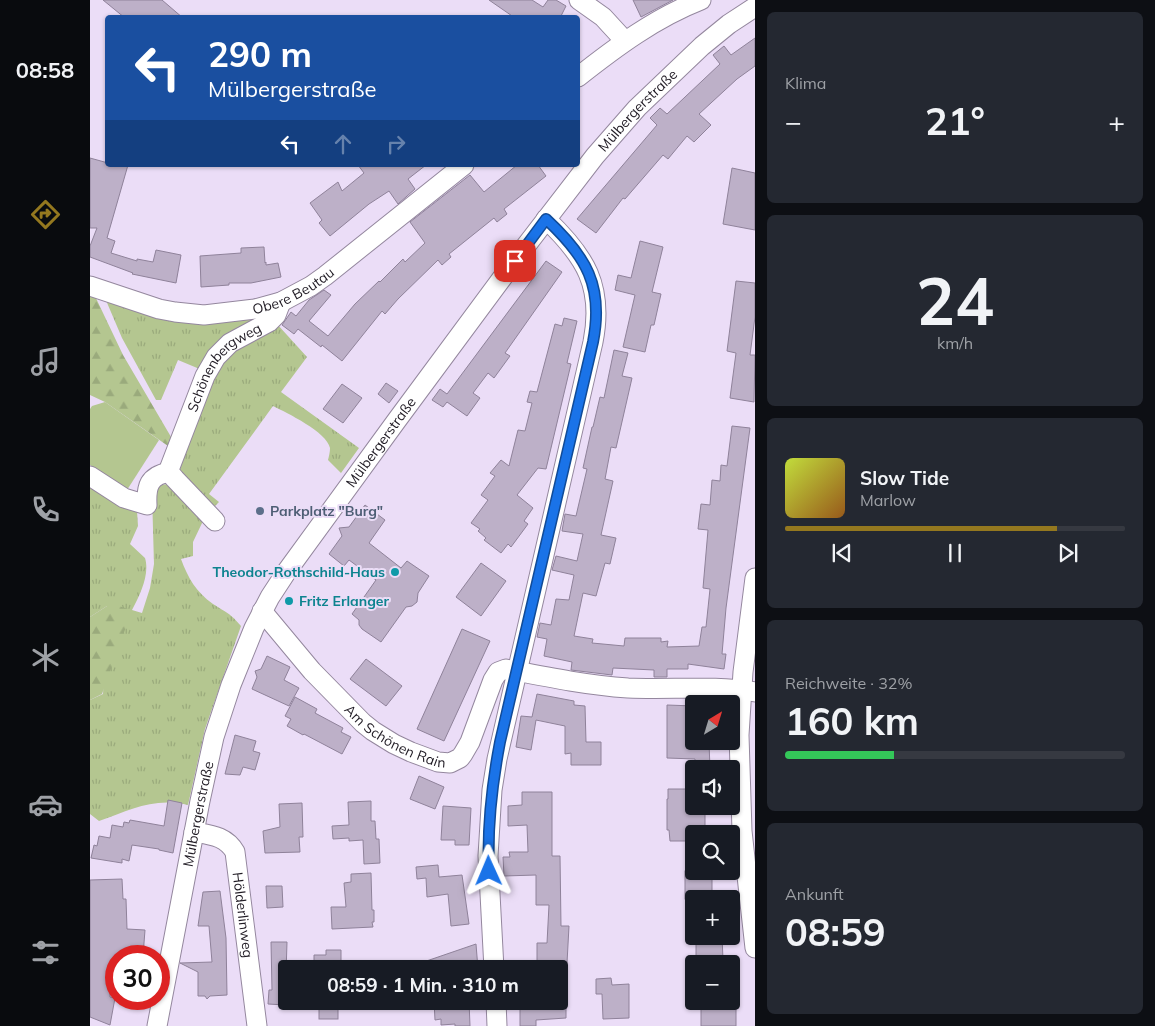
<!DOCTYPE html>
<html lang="de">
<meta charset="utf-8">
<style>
:root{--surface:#171b24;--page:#242831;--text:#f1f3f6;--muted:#9ea1a6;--line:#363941;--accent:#94781f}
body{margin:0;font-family:Mulish,sans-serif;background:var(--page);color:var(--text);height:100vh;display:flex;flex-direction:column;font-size:19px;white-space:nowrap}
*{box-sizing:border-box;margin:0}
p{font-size:16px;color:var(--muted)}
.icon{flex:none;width:28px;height:28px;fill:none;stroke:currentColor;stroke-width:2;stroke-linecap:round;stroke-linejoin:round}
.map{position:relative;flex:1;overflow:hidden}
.side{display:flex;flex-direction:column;gap:12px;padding:12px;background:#0d0f14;width:400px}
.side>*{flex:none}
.hud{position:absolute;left:15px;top:15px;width:475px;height:152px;border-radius:5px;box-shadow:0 1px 4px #0004;background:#1a4fa0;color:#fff;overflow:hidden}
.needle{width:32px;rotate:38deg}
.tools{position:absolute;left:595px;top:695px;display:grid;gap:10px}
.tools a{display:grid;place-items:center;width:55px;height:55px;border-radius:5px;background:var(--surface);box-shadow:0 1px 4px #0004;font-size:25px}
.speed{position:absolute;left:15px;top:945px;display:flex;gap:10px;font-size:25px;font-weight:700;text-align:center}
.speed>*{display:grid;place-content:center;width:65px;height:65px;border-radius:50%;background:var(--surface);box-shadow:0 1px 4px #0004;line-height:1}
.speed .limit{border:8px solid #d22;background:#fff;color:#111}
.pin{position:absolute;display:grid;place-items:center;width:42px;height:42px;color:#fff;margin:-21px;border-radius:10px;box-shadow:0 2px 8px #0006}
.me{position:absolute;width:55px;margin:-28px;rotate:359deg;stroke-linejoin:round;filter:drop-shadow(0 0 4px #0008)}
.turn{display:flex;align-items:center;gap:18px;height:105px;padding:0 20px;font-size:22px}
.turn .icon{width:65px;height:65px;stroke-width:2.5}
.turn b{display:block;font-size:35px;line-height:42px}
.lanes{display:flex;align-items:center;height:48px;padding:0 20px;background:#0003;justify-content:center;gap:25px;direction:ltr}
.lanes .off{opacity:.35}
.big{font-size:38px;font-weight:700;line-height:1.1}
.side .card{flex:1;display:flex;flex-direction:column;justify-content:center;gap:8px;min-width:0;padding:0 18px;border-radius:8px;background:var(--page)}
.side .dial{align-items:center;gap:0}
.dial b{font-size:65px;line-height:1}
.song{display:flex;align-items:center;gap:15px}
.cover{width:60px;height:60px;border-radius:8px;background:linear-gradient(135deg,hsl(70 70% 55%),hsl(30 70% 35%))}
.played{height:5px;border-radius:2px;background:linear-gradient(90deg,var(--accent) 80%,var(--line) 80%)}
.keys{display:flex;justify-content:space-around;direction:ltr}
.heat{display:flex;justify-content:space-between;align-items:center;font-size:28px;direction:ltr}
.charge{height:8px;border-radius:4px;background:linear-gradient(90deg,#34c759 32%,var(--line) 0)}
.trip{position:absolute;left:188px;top:960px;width:290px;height:50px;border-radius:5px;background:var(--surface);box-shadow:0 1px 4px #0004;font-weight:700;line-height:50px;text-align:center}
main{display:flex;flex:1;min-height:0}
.tab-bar{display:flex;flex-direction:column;width:90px;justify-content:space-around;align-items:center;background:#090b0e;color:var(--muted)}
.tab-bar .icon{width:35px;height:35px}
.tab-bar .selected{color:var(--accent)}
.tab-bar b{font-size:22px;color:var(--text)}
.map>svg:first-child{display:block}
</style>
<main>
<nav class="tab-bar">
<b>08:58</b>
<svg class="icon selected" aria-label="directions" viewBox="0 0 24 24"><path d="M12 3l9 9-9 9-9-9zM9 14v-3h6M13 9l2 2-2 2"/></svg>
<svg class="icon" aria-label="music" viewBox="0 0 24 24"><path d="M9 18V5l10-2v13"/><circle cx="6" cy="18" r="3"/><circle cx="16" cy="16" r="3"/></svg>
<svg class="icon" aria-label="phone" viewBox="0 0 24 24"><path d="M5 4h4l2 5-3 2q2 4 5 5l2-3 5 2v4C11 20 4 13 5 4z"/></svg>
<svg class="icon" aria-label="climate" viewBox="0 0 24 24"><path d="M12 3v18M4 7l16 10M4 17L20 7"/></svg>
<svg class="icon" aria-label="car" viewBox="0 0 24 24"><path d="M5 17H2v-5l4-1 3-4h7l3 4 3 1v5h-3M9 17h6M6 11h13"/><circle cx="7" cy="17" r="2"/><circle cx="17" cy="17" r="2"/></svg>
<svg class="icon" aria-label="filters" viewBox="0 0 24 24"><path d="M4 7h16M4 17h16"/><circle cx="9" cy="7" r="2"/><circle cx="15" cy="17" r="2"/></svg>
</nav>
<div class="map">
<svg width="665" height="1026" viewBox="0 0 665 1026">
<defs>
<pattern id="grass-tufts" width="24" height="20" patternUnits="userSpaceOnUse" patternTransform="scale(1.25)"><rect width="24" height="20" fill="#b4c690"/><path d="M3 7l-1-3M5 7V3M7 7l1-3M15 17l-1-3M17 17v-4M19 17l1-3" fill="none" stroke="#9aaa7c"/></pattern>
<pattern id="forest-firs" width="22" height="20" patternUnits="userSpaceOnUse" patternTransform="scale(1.25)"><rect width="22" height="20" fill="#b4c690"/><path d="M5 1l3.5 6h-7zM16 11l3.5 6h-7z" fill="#9aaa7c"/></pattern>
</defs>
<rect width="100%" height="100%" fill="#ebddf7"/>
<g fill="url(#grass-tufts)">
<path d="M15,298L171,314L187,324L217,357L191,392L269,448L251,473L238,460C239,456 240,452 240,448C237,432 197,413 183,406L119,494L129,502L123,508L90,471L91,452L112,370L88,360L71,400H66L32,338Z"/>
<path d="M0,481L47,511L48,526L40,544L55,558C60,574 50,595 42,610L52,613L60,588L64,564L62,494L70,485L78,484L113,521L103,542V556L91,559C98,578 106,592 123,604C137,613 140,613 151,626L115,729L98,805C63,797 41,810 9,821L0,814V700L13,694L17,606L0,617Z"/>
</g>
<g fill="url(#forest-firs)">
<polygon points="0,293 4,294 33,355 84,442 78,446 15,402 0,395"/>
<polygon points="25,605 42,610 12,694 0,700 0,617 17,606"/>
</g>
<polygon fill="#b4c690" points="15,402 69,440 37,490 0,465 0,409 2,406"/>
<g fill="#bdb0c8" stroke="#8f829a">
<polygon points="13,0 72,0 93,18 35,18"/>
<polygon points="399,0 442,0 453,7 458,0 466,0 476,6 470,18 425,18"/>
<polygon points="543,0 583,0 551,17"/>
<polygon points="665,38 665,66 647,79 609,114 621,125 604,142 597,136 578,159 573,155 535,199 533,198 506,233 487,219 567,125 560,118 570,108 577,114 630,64 623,55 634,46 641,55"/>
<polygon points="0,158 18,163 18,165 38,165 17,238 25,241 21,253 47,261 47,259 63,262 66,250 91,255 86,283 42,274 43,273 0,257 0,246 7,228 0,228"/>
<polygon points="268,165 336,165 318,179 325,189 308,204 299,191 279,204 240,236 229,223 232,220 220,203 248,182 252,191 274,173"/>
<polygon points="427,165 448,165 456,176 414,209 417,214 407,222 404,218 359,254 361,257 352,265 348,260 308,299 295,314 292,311 252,361 232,345 231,347 208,329 204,334 192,325 201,312 206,316 219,300 234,290 241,295 219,321 238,336 265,304 289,281 290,282 313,259 315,262 335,243 320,222 380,175 394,192"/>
<polygon points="642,168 665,173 665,230 633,224"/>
<polygon points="550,241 573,247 562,292 571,294 564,325 561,325 555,352 533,347 545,295 525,290 528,275 541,278"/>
<polygon points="174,247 175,263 176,262 176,265 188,263 191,277 161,283 139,283 139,285 111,287 110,256 151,253 151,248"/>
<polygon points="456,261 472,272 415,353 420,356 404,378 398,373 383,393 390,398 377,416 357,402 353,407 342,400 350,389 357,394"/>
<polygon points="646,281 665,283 665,317 660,355 665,355 664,402 640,398 646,353 637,351"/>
<polygon points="474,318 487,321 477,363 481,364 456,469 448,468 427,495 443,508 434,521 438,524 421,547 418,544 411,553 394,540 396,538 388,531 390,529 381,523 398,500 391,495 405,476 400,473 411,460 419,466 428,430 435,431 442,403 437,402 440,391 447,392 465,324 472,326"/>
<polygon points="524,350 538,353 532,376 542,378 526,448 521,447 515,479 523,481 511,535 526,538 520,564 515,563 506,596 493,593 484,636 503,639 502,643 534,646 535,638 571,638 571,642 578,641 577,647 609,646 612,627 616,627 620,589 613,588 618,530 608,529 611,504 620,505 622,480 630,481 631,465 637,466 642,426 660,428 636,608 632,654 636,654 634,669 598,664 598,669 577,669 577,677 564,677 564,670 523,668 522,675 481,670 482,662 454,656 457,639 447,637 450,623 461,625 466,599 479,600 484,575 462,570 466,556 487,561 493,534 472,531 475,514 486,516 497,469 493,468 502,427 503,427 510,397 514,398"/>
<polygon points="296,383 308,391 299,403 288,394"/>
<polygon points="252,384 272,398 253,423 233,409"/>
<polygon points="275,505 295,520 279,543 311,568 317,561 339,576 328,593 327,602 322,606 316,607 291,642 272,629 269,625 269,620 262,614 286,580 259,560 254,566 239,554 252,536 249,528 259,527"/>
<polygon points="391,563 416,581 391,616 366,597"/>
<polygon points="372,629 400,641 354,741 327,729"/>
<polygon points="177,656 200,667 194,680 209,688 199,706 162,689 167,677 165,671 171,669"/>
<polygon points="276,659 312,686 296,706 260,679"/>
<polygon points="447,694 484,701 484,705 495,706 496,742 511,742 511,765 481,765 481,753 475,754 475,726 446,720 441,750 426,747 431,716 442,717"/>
<polygon points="205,697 227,709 225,713 253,728 251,732 261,737 252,754 214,734 213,735 197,726 201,719 195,716"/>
<polygon points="577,705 604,706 604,741 619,742 620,769 605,769 605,759 577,758"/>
<polygon points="145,735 166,741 163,751 170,753 165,770 153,767 150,775 135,774"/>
<polygon points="329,776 354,787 345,809 320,799"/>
<polygon points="578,789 604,789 604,806 615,806 615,834 604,834 604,841 580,841 579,830 577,830 577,799 578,799"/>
<polygon points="432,792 462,792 462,856 470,856 471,926 479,926 477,963 475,963 475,967 447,967 447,943 457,943 459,905 446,905 446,875 414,876 413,857 420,857 419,852 438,852 437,825 418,826 418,806 432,805"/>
<polygon points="78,800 92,803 83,853 69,850 69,849 42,845 39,861 32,859 32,863 1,858 4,845 7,846 9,836 20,838 22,825 33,827 34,822 39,823 40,820 74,826"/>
<polygon points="281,801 281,821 285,821 286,839 289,839 290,863 274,864 273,840 259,841 259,838 243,839 242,826 259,825 258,802"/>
<polygon points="212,803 213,837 209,837 210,852 175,853 173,831 190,827 189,804"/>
<polygon points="353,806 381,808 379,845 365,845 365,840 351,840"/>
<polygon points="348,865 349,877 372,875 379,924 361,926 358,894 337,897 336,878 327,879 326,867"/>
<rect x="595" y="871" width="27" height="28"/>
<polygon points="281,873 282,910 284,910 284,922 282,922 283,927 242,929 241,907 256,907 254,883 261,882 261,874"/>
<polygon points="32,879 33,899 36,899 37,929 55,930 53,956 26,956 26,963 20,963 20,997 25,998 20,1025 0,1017 0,880"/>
<polygon points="176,886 192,886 193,907 177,908"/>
<polygon points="130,891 136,938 137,995 120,996 117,999 115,996 108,996 108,972 90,963 122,962 119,926 108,926 113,892"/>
<polygon points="606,936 632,936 633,960 606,960"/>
<polygon points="181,942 197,942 195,1005 178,1004 179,990 182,990"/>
<polygon points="386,944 388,969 320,969 319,967"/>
<polygon points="236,950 251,950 251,969 224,969 224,955 236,955"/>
<polygon points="521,978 522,985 539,984 539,1018 513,1019 512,994 506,994 506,979"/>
<rect x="229" y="1001" width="19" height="18"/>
<polygon points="344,1001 379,1001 380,1026 365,1026 365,1024 351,1025 351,1019 345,1020"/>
<polygon points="430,1001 476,1001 476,1018 446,1020 446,1026 430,1026"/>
<rect x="611" y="1001" width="35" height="25"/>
</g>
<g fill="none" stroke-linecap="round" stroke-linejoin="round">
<g stroke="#94879e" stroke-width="21">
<g id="minor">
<polyline points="489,0 513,17 535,41"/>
<path d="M488,77C526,47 565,18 611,0"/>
<path id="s1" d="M0,286L69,309L85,312L114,315L165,309L191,302L221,286L235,276L374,165"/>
<path d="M0,476L34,498L57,505C56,486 59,476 79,472"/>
<path id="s2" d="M125,521L85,479L79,472L80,467L115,376L126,357L140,343L179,322L186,315L191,302"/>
<polyline points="665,578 653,672 649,735 652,831 665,948"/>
<path id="s3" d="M172,611L222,671L273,723L283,731L304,744L321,752L348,762L360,763L370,758L373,754L380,742L403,680L408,672L416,669C457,677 496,685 538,688C581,690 623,685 665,692"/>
<path id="s4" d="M104,832C121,835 136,836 145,852L167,1026"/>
<path d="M404,969L398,856L402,790L407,759L503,342C514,286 495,256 456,219"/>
<polyline points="406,1001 407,1026"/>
<path id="s5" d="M67,1026L110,801L124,737L141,685L164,628L180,597L197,571L307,420L435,247L505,156L547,108L612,46L639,24L665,7"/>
</g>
</g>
<use href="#minor" stroke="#fff" stroke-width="19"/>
</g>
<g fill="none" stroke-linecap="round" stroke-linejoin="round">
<g stroke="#114b97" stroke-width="12">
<path id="route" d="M399,871C397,828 402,784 410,742L503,342C514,286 496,256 456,219L425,261"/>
</g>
<use href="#route" stroke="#1a73e8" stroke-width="9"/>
</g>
<circle fill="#5c6f8a" stroke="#ebddf7" stroke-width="2" cx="170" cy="511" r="5"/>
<g fill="#0f9aa8" stroke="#ebddf7" stroke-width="2">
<circle cx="305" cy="572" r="5"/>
<circle cx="199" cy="601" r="5"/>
</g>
<g text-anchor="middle" stroke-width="4" stroke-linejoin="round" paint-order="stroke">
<g font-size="14" fill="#1f1a23" stroke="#ebddf7">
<text dy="5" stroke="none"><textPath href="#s5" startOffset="1056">Mülbergerstraße</textPath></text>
<text dy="5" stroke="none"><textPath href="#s1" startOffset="212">Obere Beutau</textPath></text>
<text dy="5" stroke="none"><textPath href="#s2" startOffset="189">Schönenbergweg</textPath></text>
<text dy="5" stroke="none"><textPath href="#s5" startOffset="636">Mülbergerstraße</textPath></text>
<text dy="5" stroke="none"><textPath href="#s3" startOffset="186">Am Schönen Rain</textPath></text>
<text dy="5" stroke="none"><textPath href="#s5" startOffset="216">Mülbergerstraße</textPath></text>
<text dy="5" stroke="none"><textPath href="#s4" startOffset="111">Hölderlinweg</textPath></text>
</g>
<g font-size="14" font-weight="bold" fill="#4e5e75" stroke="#ebddf7" text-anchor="start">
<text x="180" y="516">Parkplatz "Burg"</text>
</g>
<g font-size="14" font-weight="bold" fill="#0d838f" stroke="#ebddf7" text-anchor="end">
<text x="295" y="577">Theodor-Rothschild-Haus</text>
<text x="209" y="606" text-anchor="start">Fritz Erlanger</text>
</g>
</g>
</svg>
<div class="tools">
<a><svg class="needle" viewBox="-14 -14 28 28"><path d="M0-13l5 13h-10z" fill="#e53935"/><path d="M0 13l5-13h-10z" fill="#9ea1a6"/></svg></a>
<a><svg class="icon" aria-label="sound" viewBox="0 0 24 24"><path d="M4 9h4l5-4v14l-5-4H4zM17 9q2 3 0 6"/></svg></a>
<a><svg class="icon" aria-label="search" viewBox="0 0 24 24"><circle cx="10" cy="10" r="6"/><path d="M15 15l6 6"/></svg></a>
<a>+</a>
<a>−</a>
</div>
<div class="speed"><div class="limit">30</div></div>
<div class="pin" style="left:425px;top:261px;background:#d93025"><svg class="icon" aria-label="arrive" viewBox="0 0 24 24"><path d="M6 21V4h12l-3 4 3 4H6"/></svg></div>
<svg class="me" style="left:399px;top:871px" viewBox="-20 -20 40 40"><path d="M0-17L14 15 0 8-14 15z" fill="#1a73e8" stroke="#fff" stroke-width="4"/></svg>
<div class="trip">08:59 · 1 Min. · 310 m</div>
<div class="hud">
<div class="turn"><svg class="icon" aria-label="left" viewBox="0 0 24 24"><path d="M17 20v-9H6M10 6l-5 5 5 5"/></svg><div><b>290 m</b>Mülbergerstraße</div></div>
<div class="lanes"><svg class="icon" aria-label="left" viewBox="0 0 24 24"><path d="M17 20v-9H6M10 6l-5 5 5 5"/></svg><svg class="icon off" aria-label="ahead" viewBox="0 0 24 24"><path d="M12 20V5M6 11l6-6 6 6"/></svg><svg class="icon off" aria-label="right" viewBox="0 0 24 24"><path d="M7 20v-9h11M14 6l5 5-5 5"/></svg></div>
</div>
</div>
<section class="side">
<div class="card"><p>Klima</p>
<div class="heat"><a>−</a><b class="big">21°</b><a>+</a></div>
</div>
<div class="card dial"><b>24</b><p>km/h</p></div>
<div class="card">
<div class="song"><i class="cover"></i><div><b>Slow Tide</b><p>Marlow</p></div></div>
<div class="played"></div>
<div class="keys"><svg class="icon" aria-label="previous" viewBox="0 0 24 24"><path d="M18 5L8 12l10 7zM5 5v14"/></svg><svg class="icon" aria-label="pause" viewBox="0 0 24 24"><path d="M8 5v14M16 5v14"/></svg><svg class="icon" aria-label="next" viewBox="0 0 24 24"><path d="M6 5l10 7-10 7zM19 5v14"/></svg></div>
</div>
<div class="card"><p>Reichweite · 32%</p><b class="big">160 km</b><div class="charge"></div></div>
<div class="card"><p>Ankunft</p><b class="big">08:59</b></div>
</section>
</main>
